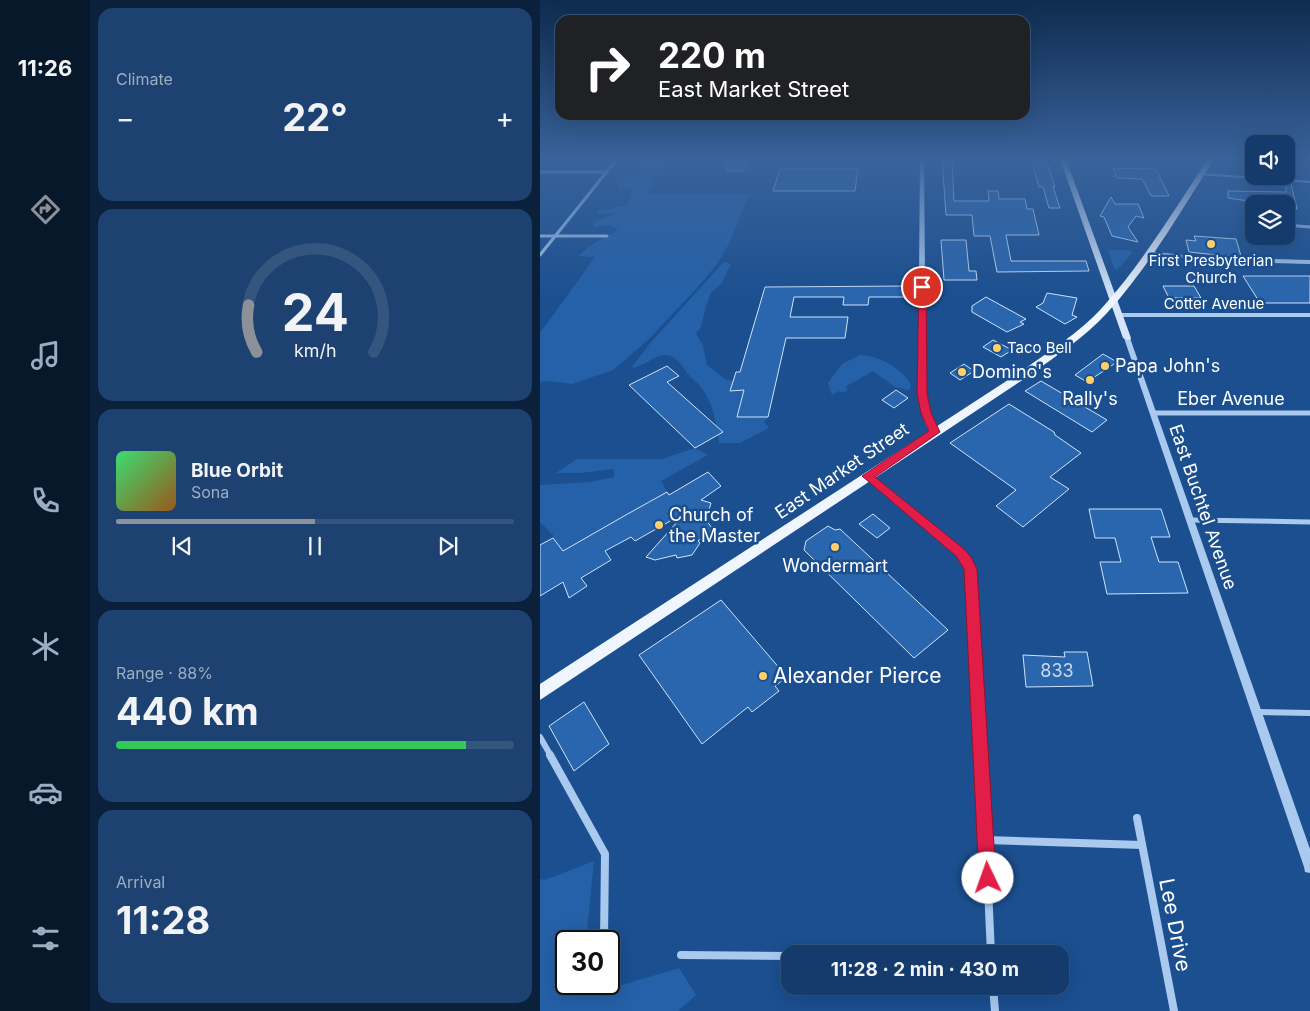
<!DOCTYPE html>
<meta charset="utf-8">
<style>
:root{--surface:#143b6b;--page:#1d4271;--text:#f1f3f6;--muted:#9dadc1;--line:#33557e;--accent:#8c9099}
body{margin:0;font-family:Inter,sans-serif;background:var(--page);color:var(--text);height:100vh;display:flex;flex-direction:column;font-size:19px;white-space:nowrap}
*{box-sizing:border-box;margin:0}
p{font-size:16px;color:var(--muted)}
.icon{flex:none;width:28px;height:28px;fill:none;stroke:currentColor;stroke-width:2;stroke-linecap:round;stroke-linejoin:round}
.map{position:relative;flex:1;overflow:hidden}
.details{display:flex;flex-direction:column;gap:8px;padding:8px;background:#0b203b;width:450px}
.details>*{flex:none}
.guide{position:absolute;left:15px;top:15px;width:475px;height:105px;border-radius:15px;box-shadow:0 5px 20px #0002,0 0 0 1px var(--line);background:#202124;color:#fff;overflow:hidden}
.buttons{position:absolute;left:705px;top:135px;display:grid;gap:10px}
.buttons a{display:grid;place-items:center;width:50px;height:50px;border-radius:10px;background:var(--surface);box-shadow:0 5px 20px #0002,0 0 0 1px var(--line);font-size:25px}
.speed{position:absolute;left:15px;top:930px;display:flex;gap:10px;font-size:25px;font-weight:700;text-align:center}
.speed>*{display:grid;place-content:center;width:65px;height:65px;border-radius:50%;background:var(--surface);box-shadow:0 5px 20px #0002,0 0 0 1px var(--line);line-height:1}
.speed .limit{border:2px solid #111;border-radius:8px;background:#fff;color:#111}
.pin{position:absolute;display:grid;place-items:center;width:42px;height:42px;color:#fff;margin:-21px;border:2px solid #fff;border-radius:50%;box-shadow:0 1px 5px #0007}
.me{position:absolute;width:55px;margin:-28px;rotate:357deg;stroke-linejoin:round;filter:drop-shadow(0 0 4px #0008)}
.turn{display:flex;align-items:center;gap:18px;height:105px;padding:0 20px;font-size:22px}
.turn .icon{width:65px;height:65px;stroke-width:2.5}
.turn b{display:block;font-size:35px;line-height:42px}
.big{font-size:38px;font-weight:700;line-height:1.1}
.details .card{flex:1;display:flex;flex-direction:column;justify-content:center;gap:8px;min-width:0;padding:0 18px;border-radius:15px;background:var(--page)}
.details .dial{align-items:center;gap:0}
.dial svg{height:130px;overflow:visible;fill:none;stroke:var(--line);stroke-width:7;stroke-linecap:round;text-anchor:middle}
.dial text{fill:var(--text);stroke:none}
.song{display:flex;align-items:center;gap:15px}
.cover{width:60px;height:60px;border-radius:8px;background:linear-gradient(135deg,hsl(140 70% 55%),hsl(30 70% 35%))}
.played{height:5px;border-radius:2px;background:linear-gradient(90deg,var(--accent) 50%,var(--line) 50%)}
.keys{display:flex;justify-content:space-around;direction:ltr}
.heat{display:flex;justify-content:space-between;align-items:center;font-size:28px;direction:ltr}
.charge{height:8px;border-radius:4px;background:linear-gradient(90deg,#34c759 88%,var(--line) 0)}
.trip{position:absolute;left:241px;top:945px;width:288px;height:50px;border-radius:15px;background:var(--surface);box-shadow:0 5px 20px #0002,0 0 0 1px var(--line);font-weight:700;line-height:50px;text-align:center}
main{display:flex;flex:1;min-height:0}
.menu{display:flex;flex-direction:column;width:90px;justify-content:space-around;align-items:center;background:#08182b;color:var(--muted)}
.menu .icon{width:35px;height:35px}
.menu .current{color:var(--accent)}
.menu b{font-size:22px;color:var(--text)}
.map>svg:first-child{display:block}
</style>
<main>
<nav class="menu">
<b>11:26</b>
<svg class="icon current" aria-label="directions" viewBox="0 0 24 24"><path d="M12 3l9 9-9 9-9-9zM9 14v-3h6M13 9l2 2-2 2"/></svg>
<svg class="icon" aria-label="music" viewBox="0 0 24 24"><path d="M9 18V5l10-2v13"/><circle cx="6" cy="18" r="3"/><circle cx="16" cy="16" r="3"/></svg>
<svg class="icon" aria-label="phone" viewBox="0 0 24 24"><path d="M5 4h4l2 5-3 2q2 4 5 5l2-3 5 2v4C11 20 4 13 5 4z"/></svg>
<svg class="icon" aria-label="climate" viewBox="0 0 24 24"><path d="M12 3v18M4 7l16 10M4 17L20 7"/></svg>
<svg class="icon" aria-label="car" viewBox="0 0 24 24"><path d="M5 17H2v-5l4-1 3-4h7l3 4 3 1v5h-3M9 17h6M6 11h13"/><circle cx="7" cy="17" r="2"/><circle cx="17" cy="17" r="2"/></svg>
<svg class="icon" aria-label="filters" viewBox="0 0 24 24"><path d="M4 7h16M4 17h16"/><circle cx="9" cy="7" r="2"/><circle cx="15" cy="17" r="2"/></svg>
</nav>
<section class="details">
<div class="card"><p>Climate</p>
<div class="heat"><a>−</a><b class="big">22°</b><a>+</a></div>
</div>
<div class="card dial"><svg viewBox="0 0 100 80">
<path d="M14 69A42 42 0 1 1 86 69"/>
<path d="M14 69A42 42 0 0 1 9 40" stroke="#8c9099"/>
<text x="50" y="56" font-size="32" font-weight="700">24</text>
<text x="50" y="72" font-size="11">km/h</text>
</svg></div>
<div class="card">
<div class="song"><i class="cover"></i><div><b>Blue Orbit</b><p>Sona</p></div></div>
<div class="played"></div>
<div class="keys"><svg class="icon" aria-label="previous" viewBox="0 0 24 24"><path d="M18 5L8 12l10 7zM5 5v14"/></svg><svg class="icon" aria-label="pause" viewBox="0 0 24 24"><path d="M8 5v14M16 5v14"/></svg><svg class="icon" aria-label="next" viewBox="0 0 24 24"><path d="M6 5l10 7-10 7zM19 5v14"/></svg></div>
</div>
<div class="card"><p>Range · 88%</p><b class="big">440 km</b><div class="charge"></div></div>
<div class="card"><p>Arrival</p><b class="big">11:28</b></div>
</section>
<div class="map">
<svg width="770" height="1011" viewBox="0 0 770 1011">
<rect width="100%" height="100%" fill="#1b4f8f"/>
<g fill="#2461a8">
<path d="M100,159H126L123,167L108,190V192L114,194H209L190,242L177,264L157,288L109,339L73,370L32,384L8,381L0,382V333L55,257L39,256C50,243 64,239 78,230L70,225L53,227L55,221L78,213L57,214L58,211L87,205L93,188L78,189L77,186L86,178L98,177L104,172L97,167V164L111,160Z"/>
<polygon points="568,250 587,250 593,252 577,270 574,268"/>
<path d="M184,262L191,264L181,284L171,293L165,310L161,327L156,333L163,346L167,365L185,379L193,381L191,390H204L197,417H228L224,422L229,428L200,443H179C177,424 173,403 161,387C157,382 151,378 147,373C142,365 135,354 124,355C112,357 103,367 91,368L111,342Z"/>
<path d="M320,355C337,355 365,369 371,386L369,390L355,387L333,371L305,387L308,390L302,393L299,391L292,395L288,383L302,364Z"/>
<polygon points="155,448 168,455 121,481 127,492 23,551 13,538 13,535 0,522 0,485 50,482 74,477 74,469 41,473 16,473 37,459 122,459"/>
<polygon points="54,861 46,941 26,941 26,984 46,984 48,995 139,968 156,995 138,1011 0,1011 0,879 5,880"/>
</g>
<g fill="#2a66ad" stroke="#cfe3fa">
<polygon points="188,159 209,159 203,171 186,171 187,168 184,168"/>
<polygon points="402,159 412,159 414,201 449,201 448,191 458,191 459,199 485,199 487,209 493,209 499,235 466,235 471,261 546,261 549,271 457,272 450,236 434,236 432,215 406,215"/>
<polygon points="507,162 515,187 513,187 520,208 509,208 503,187 499,187 492,163"/>
<polygon points="573,168 616,169 629,196 611,196 602,179 577,178"/>
<polygon points="240,169 318,169 315,191 233,191"/>
<polygon points="746,183 751,184 757,209 746,208 746,204 729,204 688,198 688,191 746,192"/>
<polygon points="571,197 575,204 598,204 604,218 596,216 588,227 598,242 572,236 564,217 560,216"/>
<polygon points="654,236 696,239 701,256 686,256 649,252 646,240 656,241"/>
<polygon points="401,240 426,240 429,271 436,271 437,280 404,280"/>
<polygon points="703,276 770,276 770,303 720,303"/>
<polygon points="368,286 368,297 329,297 328,305 303,305 304,297 254,297 250,317 308,317 305,338 246,338 228,417 197,417 204,390 190,391 196,372 200,372 225,287"/>
<polygon points="623,286 654,286 661,298 629,298"/>
<polygon points="507,293 537,298 532,315 537,317 525,324 496,307 503,303"/>
<polygon points="446,297 486,319 480,322 484,324 467,332 432,312 432,306"/>
<polygon points="453,340 472,350 461,357 443,347"/>
<polygon points="563,354 577,362 547,382 535,375"/>
<polygon points="424,364 434,371 420,380 410,373"/>
<polygon points="127,366 139,376 127,382 183,432 155,448 89,385"/>
<polygon points="501,381 567,420 552,432 485,391"/>
<polygon points="356,390 368,398 354,408 342,400"/>
<polygon points="469,404 514,432 515,435 541,453 510,477 529,489 483,527 456,506 476,490 410,443"/>
<polygon points="168,472 181,486 161,500 171,503 166,520 173,529 158,541 160,543 152,555 137,558 136,555 115,560 106,557 146,512 95,541 91,537 65,551 71,560 41,578 47,586 29,598 23,582 0,596 0,545 13,538 23,551 84,516 127,492 129,495"/>
<polygon points="549,509 621,509 630,537 611,537 619,562 638,562 648,593 567,594 560,562 581,562 575,538 555,538"/>
<polygon points="333,514 350,528 337,538 319,524"/>
<polygon points="288,526 295,530 300,529 408,630 374,658 264,550 266,541"/>
<polygon points="181,600 247,677 235,686 239,691 212,712 208,707 162,744 99,655"/>
<polygon points="524,652 547,652 553,686 486,687 483,655 525,657"/>
<polygon points="44,702 69,744 34,771 9,726"/>
</g>
<g fill="none" stroke-linecap="round" stroke-linejoin="round">
<g stroke="#a9c9ee" stroke-width="3">
<polyline points="0,172 66,172"/>
<polyline points="746,225 770,227"/>
<polyline points="0,236 67,236"/>
<polyline points="610,253 668,259 770,262"/>
<polyline points="0,255 77,159"/>
</g>
<g stroke="#a9c9ee" stroke-width="4">
<polyline points="731,261 770,262"/>
<polyline points="579,315 770,315"/>
</g>
<g stroke="#a9c9ee" stroke-width="5">
<polyline points="613,413 770,413"/>
<polyline points="328,477 421,553"/>
<polyline points="651,520 770,522"/>
</g>
<g stroke="#a9c9ee" stroke-width="6">
<polyline points="420,552 431,569 442,756"/>
<polyline points="717,712 770,713"/>
<polyline points="0,737 11,756"/>
</g>
<g stroke="#a9c9ee" stroke-width="8">
<polyline points="10,755 65,854 64,941"/>
<polyline points="442,755 451,954"/>
<polyline points="597,818 634,1011"/>
<polyline points="446,840 602,845"/>
<polyline points="141,955 250,956"/>
<polyline points="453,986 455,1011"/>
</g>
<g fill="#a9c9ee" fill-rule="evenodd">
<path d="M380,159H384L386,393L390,413L398,433L394,436C384,430 380,404 378,393Z"/>
<polygon points="662,173 770,181 770,183 660,175 660,174"/>
<polygon points="587,336 590,338 770,849 770,873 765,872 764,867 584,338"/>
</g>
<polygon fill="#d6e6fa" fill-rule="evenodd" points="520,159 526,159 591,338 590,340 587,340 583,338"/>
<path fill="#f0f6ff" fill-rule="evenodd" d="M668,159H674C641,211 609,267 567,313C545,337 516,356 490,375L0,700V684L482,371C509,351 539,333 561,309C602,264 634,210 668,159Z"/>
</g>
<linearGradient id="sky" x2="0" y2="1"><stop stop-color="#0f2b4f"/><stop offset="0.53" stop-color="#39639b"/><stop offset="1" stop-color="#39639b" stop-opacity="0"/></linearGradient>
<rect width="770" height="300" fill="url(#sky)"/>
<polygon fill="#e11d48" stroke="#92132f" points="379,285 386,287 387,393 391,413 400,432 335,477 424,549 431,557 437,569 456,878 454,884 448,887 442,884 439,878 424,569 416,556 322,476 389,431 381,413 377,393"/>
<g fill="#ffd166" stroke="#1b4f8f" stroke-width="2">
<circle cx="671" cy="244" r="5"/>
<circle cx="457" cy="348" r="5"/>
<circle cx="565" cy="366" r="5"/>
<circle cx="422" cy="372" r="5"/>
<circle cx="550" cy="380" r="5"/>
<circle cx="119" cy="525" r="5"/>
<circle cx="295" cy="547" r="5"/>
<circle cx="223" cy="676" r="5"/>
</g>
<g text-anchor="middle" stroke-width="5" stroke-linejoin="round" paint-order="stroke">
<g font-size="15" fill="#fff" stroke="#1b4f8f">
<text x="671" y="266">First Presbyterian<tspan x="671" dy="17">Church</tspan></text>
<text x="467" y="353" text-anchor="start">Taco Bell</text>
</g>
<g font-size="15" fill="#fff" stroke="#1b4f8f">
<text x="674" y="309">Cotter Avenue</text>
</g>
<g font-size="18" fill="#fff" stroke="#1b4f8f" text-anchor="start">
<text x="575" y="372">Papa John's</text>
<text x="432" y="378">Domino's</text>
<text x="550" y="405" text-anchor="middle">Rally's</text>
<text x="129" y="521">Church of<tspan x="129" dy="21">the Master</tspan></text>
<text x="295" y="572" text-anchor="middle">Wondermart</text>
</g>
<g font-size="18" fill="#fff" stroke="#1b4f8f">
<text x="691" y="405">Eber Avenue</text>
<text transform="translate(302 471) rotate(-34)" y="6">East Market Street</text>
<text transform="translate(663 507) rotate(71)" y="6">East Buchtel Avenue</text>
</g>
<g font-size="18" fill="#cad9ea">
<text x="517" y="677">833</text>
</g>
<g font-size="21" fill="#fff" stroke="#1b4f8f" text-anchor="start">
<text x="233" y="683">Alexander Pierce</text>
</g>
<g font-size="21" fill="#fff" stroke="#1b4f8f">
<text transform="translate(635 925) rotate(79)" y="7">Lee Drive</text>
</g>
</g>
</svg>
<div class="buttons">
<a><svg class="icon" aria-label="sound" viewBox="0 0 24 24"><path d="M4 9h4l5-4v14l-5-4H4zM17 9q2 3 0 6"/></svg></a>
<a><svg class="icon" aria-label="layers" viewBox="0 0 24 24"><path d="M12 4l9 5-9 5-9-5zM3 14l9 5 9-5"/></svg></a>
</div>
<div class="speed"><div class="limit">30</div></div>
<div class="pin" style="left:382px;top:287px;background:#d93025"><svg class="icon" aria-label="arrive" viewBox="0 0 24 24"><path d="M6 21V4h12l-3 4 3 4H6"/></svg></div>
<svg class="me" style="left:448px;top:878px" viewBox="-20 -20 40 40"><circle r="19" fill="#fff"/><path d="M0-13L10 11 0 6-10 11z" fill="#e11d48"/></svg>
<div class="trip">11:28 · 2 min · 430 m</div>
<div class="guide">
<div class="turn"><svg class="icon" aria-label="right" viewBox="0 0 24 24"><path d="M7 20v-9h11M14 6l5 5-5 5"/></svg><div><b>220 m</b>East Market Street</div></div>
</div>
</div>
</main>
